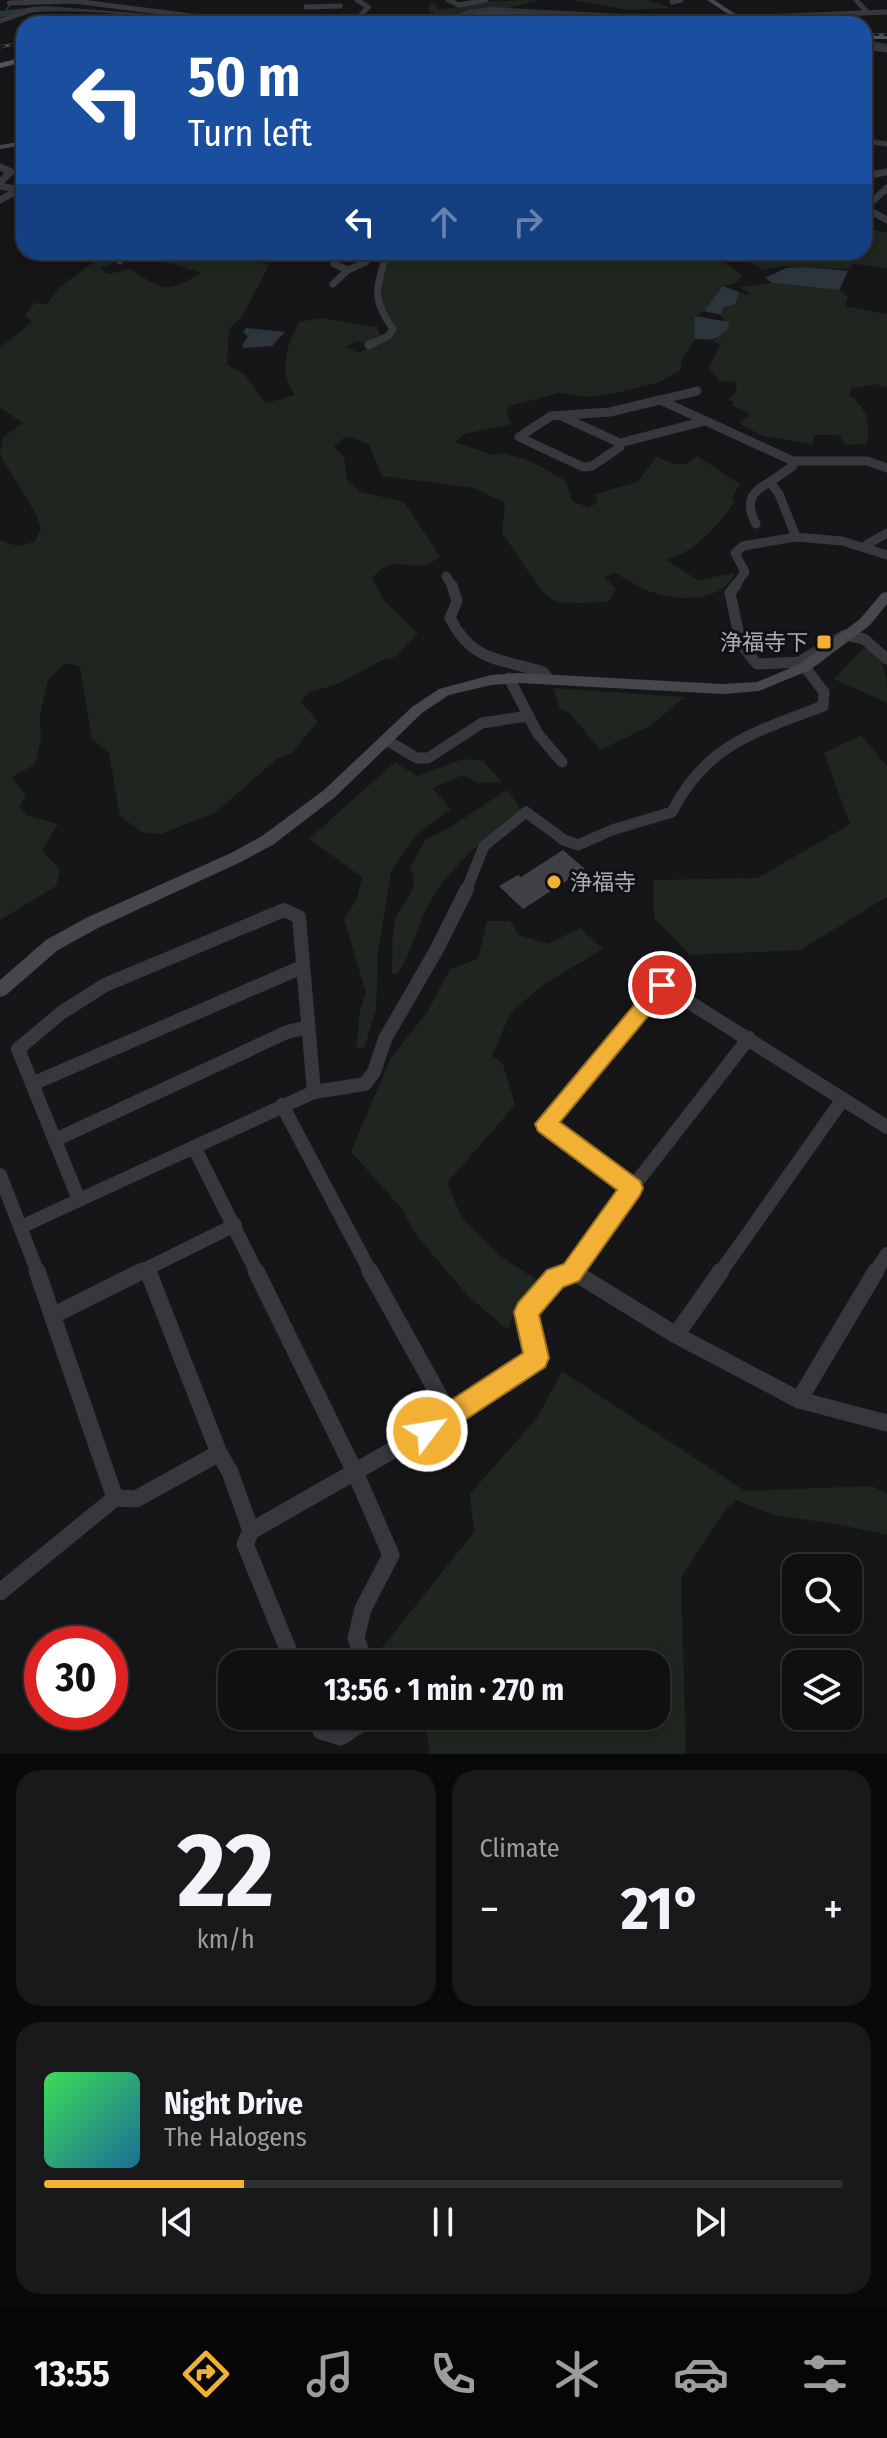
<!DOCTYPE html>
<meta charset="utf-8">
<style>
:root{--surface:#101012;--page:#19191b;--text:#f1f3f6;--muted:#9c9d9f;--line:#303032;--accent:#f2b134}
body{margin:0;font-family:"Fira Sans Condensed","Noto Sans JP",sans-serif;background:var(--page);color:var(--text);height:100vh;display:flex;flex-direction:column;font-size:30px;white-space:nowrap}
*{box-sizing:border-box;margin:0}
p{font-size:26px;color:var(--muted)}
.icon{flex:none;width:44px;height:44px;fill:none;stroke:currentColor;stroke-width:2;stroke-linecap:round;stroke-linejoin:round}
.map{position:relative;height:1754px;overflow:hidden}
.panel{display:flex;flex-direction:column;gap:16px;padding:16px;background:#09090a;flex:1}
.panel>*{flex:none}
.guide{position:absolute;left:16px;top:16px;width:856px;height:244px;border-radius:24px;box-shadow:0 4px 12px #0003,0 0 0 2px var(--line);background:#1a4fa0;color:#fff;overflow:hidden}
.fabs{position:absolute;left:782px;top:1554px;display:grid;gap:16px}
.fabs a{display:grid;place-items:center;width:80px;height:80px;border-radius:16px;background:var(--surface);box-shadow:0 4px 12px #0003,0 0 0 2px var(--line);font-size:40px}
.speed{position:absolute;left:24px;top:1626px;display:flex;gap:16px;font-size:40px;font-weight:700;text-align:center}
.speed>*{display:grid;place-content:center;width:104px;height:104px;border-radius:50%;background:var(--surface);box-shadow:0 4px 12px #0003,0 0 0 2px var(--line);line-height:1}
.speed .limit{border:12px solid #d22;background:#fff;color:#111}
.pin{position:absolute;display:grid;place-items:center;width:68px;height:68px;color:#fff;margin:-34px;border:4px solid #fff;border-radius:50%;box-shadow:0 2px 8px #0007}
.me{position:absolute;width:88px;margin:-44px;rotate:59deg;stroke-linejoin:round;filter:drop-shadow(0 0 6px #0008)}
.turn{display:flex;align-items:center;gap:28px;height:168px;padding:0 40px;font-size:36px}
.turn .icon{width:104px;height:104px;stroke-width:2.5}
.turn b{display:block;font-size:56px;line-height:68px}
.lanes{display:flex;align-items:center;height:76px;padding:0 40px;background:#0003;justify-content:center;gap:40px;direction:ltr}
.lanes .off{opacity:.35}
.big{font-size:60px;font-weight:700;line-height:1.1}
.panel .widget{flex:1;display:flex;flex-direction:column;justify-content:center;gap:12px;min-width:0;padding:0 28px;border-radius:24px;background:var(--page)}
.panel .dial{align-items:center;gap:0}
.dial b{font-size:104px;line-height:1}
.song{display:flex;align-items:center;gap:24px}
.cover{width:96px;height:96px;border-radius:12px;background:linear-gradient(135deg,hsl(130 70% 55%),hsl(200 70% 35%))}
.played{height:8px;border-radius:4px;background:linear-gradient(90deg,var(--accent) 25%,var(--line) 25%)}
.keys{display:flex;justify-content:space-around;direction:ltr}
.heat{display:flex;justify-content:space-between;align-items:center;font-size:44px;direction:ltr}
.panel .tiles{flex:1;display:grid;gap:16px;grid-template-columns:1fr 1fr}
.widget:last-child{grid-column:span 2}
.trip{position:absolute;left:218px;top:1650px;width:452px;height:80px;border-radius:24px;background:var(--surface);box-shadow:0 4px 12px #0003,0 0 0 2px var(--line);font-weight:700;line-height:80px;text-align:center}
.menu{display:flex;height:128px;justify-content:space-around;align-items:center;background:#060607;color:var(--muted)}
.menu .icon{width:56px;height:56px}
.menu .on{color:var(--accent)}
.menu b{font-size:36px;color:var(--text)}
.map>svg:first-child{display:block}
</style>
<div class="map">
<svg width="887" height="1754" viewBox="0 0 887 1754">
<rect width="100%" height="100%" fill="#161618"/>
<g fill="#1e261f">
<polygon points="539,0 508,8 464,12 451,17 432,13 428,9 429,4 435,3 438,10 493,1"/>
<polygon points="572,0 646,0 671,8 629,10"/>
<polygon points="864,227 887,233 887,268 854,264 848,269 783,266 763,270 732,252 864,252"/>
<path d="M148,252H229L269,265L242,317L229,329L227,364L244,374L266,403L295,395C278,370 286,347 299,322L321,318L377,327L381,337L366,344L357,341L345,347L359,353L390,336L394,328L377,296L389,255L417,256L419,252H708L725,262L743,276L734,284L723,286L704,311L696,316L695,339L681,361V370L660,382L616,393L590,397L559,393L511,406L506,412L511,424L464,434L455,442L493,455L505,453L530,461L566,481L572,501L589,508L598,502L595,494L638,482L656,457C675,463 680,471 697,456L740,484L732,498L735,502C717,526 695,552 666,560L698,580L735,573C723,601 681,602 655,593C641,589 628,580 615,573L604,577L616,589L608,602C592,602 566,606 551,599C540,594 513,546 502,533L505,503L474,488L382,476L369,444L346,436L334,447L344,457L347,480L361,492L404,502L440,556C416,580 396,548 372,578L384,601L418,633L395,657L382,660L340,683L308,693L301,702L318,721L292,753L278,758L215,813L161,834L143,833L120,816L109,753L92,739L80,667L65,663L48,680L40,716L41,740L35,764L12,777L26,795L19,807L28,816L58,824L42,850L60,870L56,886L0,920V540L17,546L34,542L41,530L36,514L0,455L3,437L23,423L0,408V347L32,322L25,315L35,303L47,304L59,288L104,254L112,258L111,265L100,268L108,274L130,269C166,291 163,294 202,273L152,258Z"/>
<path d="M773,283L839,290L848,296L845,306L887,314V387L875,384L851,389L849,395C867,408 871,423 867,444L845,445L839,435H815L812,444L763,436L739,423L751,415L732,405L734,403L728,399L737,391L735,382L720,381L709,368L720,345L713,340L722,336L728,327L721,315L739,292L747,295L750,293L739,287Z"/>
<path d="M864,648C887,654 887,681 887,703L834,679Z"/>
<polygon points="553,688 685,697 650,726 600,750 569,712 560,709"/>
<polygon points="861,735 887,766 887,897 800,950 690,955 654,918 653,880 758,878 850,824 824,753"/>
<polygon points="463,759 483,761 502,782 477,783 463,775 432,788 451,809 417,834 391,871 378,953 376,1009 364,1049 356,1047 360,1010 366,993 344,919 356,901 362,877 309,839 395,762 417,776"/>
<path d="M507,790L521,809C489,834 448,868 429,904C416,927 413,950 398,973L392,974C393,958 391,937 395,921C401,901 422,891 410,867L426,839L449,828Z"/>
<polygon points="487,921 510,921 519,935 548,944 580,928 603,949 540,987 510,1014 492,1056 503,1064 515,1105 447,1183 462,1218 500,1256 540,1282 515,1309 508,1330 468,1296 416,1235 402,1209 351,1152 390,1059 428,1011 450,969 478,959"/>
<polygon points="562,1371 745,1491 872,1486 887,1494 887,1535 836,1524 773,1515 737,1500 725,1510 681,1578 686,1754 430,1754 424,1716 656,1716 656,1664 390,1664 377,1654 474,1532 470,1494 537,1418"/>
</g>
<g fill="#2c353c">
<polygon points="807,267 848,271 839,290 773,283 765,278 786,268"/>
<polygon points="723,286 739,292 735,304 724,308 721,315 704,311"/>
<path d="M695,316L728,322L729,327C719,341 711,340 695,339Z"/>
<polygon points="246,328 285,332 272,346 244,348 242,346 248,336 243,332"/>
</g>
<g fill="none" stroke-linecap="round" stroke-linejoin="round">
<polyline stroke="#2c353c" stroke-width="2" points="6,10 14,0"/>
<g fill="#2c353c" fill-rule="evenodd">
<path d="M46,6L240,21L245,24C165,24 80,1 0,17V11Z"/>
<path d="M491,7L719,19L771,15L776,18C750,34 536,16 491,13C471,15 453,24 433,24L468,10Z"/>
<polygon points="864,40 887,44 887,50 864,46"/>
</g>
</g>
<polygon fill="#404145" points="563,850 585,869 523,909 499,886 518,875 521,877"/>
<g fill="none" stroke-linecap="round" stroke-linejoin="round">
<g stroke="#37383d" stroke-width="5">
<polyline points="448,0 459,5 486,0"/>
<polyline points="856,0 867,12"/>
<polyline points="672,2 681,0"/>
<polyline points="9,3 74,1 191,16 291,23 422,23 450,18"/>
<polyline points="306,7 340,6"/>
<polyline points="740,18 887,12"/>
<polyline points="0,21 34,9"/>
<polyline points="353,24 368,7 357,0"/>
<polyline points="454,24 479,14 495,13 662,24"/>
<polyline points="864,47 887,50"/>
<polyline points="864,141 887,144"/>
</g>
<g stroke="#37383d" stroke-width="7">
<polyline points="0,167 11,172 0,182"/>
<polyline points="864,176 887,172"/>
<polyline points="0,186 24,191"/>
<polyline points="887,188 865,208 887,220"/>
<polyline points="0,200 18,190"/>
<polyline points="108,252 120,261"/>
<polyline points="332,252 334,264 348,270 333,284"/>
<polyline points="348,270 366,262 364,252"/>
<path d="M369,345L388,336L393,329C370,297 377,288 387,252"/>
</g>
<g stroke="#37383d" stroke-width="9">
<polyline points="369,345 373,343"/>
<polyline points="660,400 697,391"/>
<polyline points="561,416 620,443"/>
<polyline points="705,421 620,443 620,447 592,466 583,467 519,437 551,416 610,412 660,400 793,461 867,461 887,468"/>
<path d="M756,524C745,504 750,492 770,482"/>
<polyline points="796,537 842,541 887,555"/>
<polyline points="866,545 887,533"/>
<polyline points="446,576 453,587"/>
<polyline points="734,587 745,572 735,553 743,546 796,537 779,494 770,482 793,466 793,461"/>
</g>
<g stroke="#37383d" stroke-width="11">
<path d="M452,585L457,601L450,618C473,663 500,658 543,672L548,678"/>
<polyline points="802,660 845,635 864,639 887,659"/>
<polyline points="509,678 538,734 562,762"/>
<polyline points="386,740 417,758 428,758 482,723 528,716"/>
<path d="M466,891L484,846L526,812L564,840L578,845L612,830L672,812C707,743 756,732 823,706L824,692L805,667V662L757,664L741,644L730,593L736,585"/>
</g>
<g stroke="#37383d" stroke-width="14">
<polygon points="284,910 299,917 314,1092 79,1200 18,1049 61,1013 105,985"/>
<polyline points="32,1084 302,967"/>
<polyline points="314,1092 365,1084 374,1072 385,1039 437,949 467,889"/>
<polyline points="282,1105 371,1273"/>
<polyline points="55,1140 287,1032 308,1027"/>
<polyline points="194,1147 257,1273"/>
<polyline points="0,1175 38,1273"/>
<polyline points="632,1188 545,1124 662,985 887,1127"/>
<polyline points="21,1227 79,1200"/>
<polyline points="147,1269 149,1273"/>
<polyline points="138,1273 235,1225"/>
<polyline points="572,1273 632,1188 749,1038"/>
<polyline points="720,1273 843,1099"/>
<polyline points="875,1273 887,1254"/>
</g>
<g stroke="#37383d" stroke-width="17">
<polyline points="37,1271 115,1498"/>
<polyline points="148,1271 219,1453"/>
<polyline points="256,1271 355,1472 391,1555 363,1609 356,1638 365,1664"/>
<polyline points="572,1271 676,1335 799,1400 887,1423"/>
<polyline points="54,1315 142,1271"/>
<polyline points="676,1335 721,1271"/>
<polyline points="799,1400 876,1271"/>
<polyline points="451,1417 537,1358 526,1312 555,1278 571,1273"/>
<polyline points="251,1531 245,1544 294,1664"/>
<polyline points="0,1592 115,1498 136,1499 219,1453 230,1472 251,1531 451,1417 370,1271"/>
<polyline points="315,1716 321,1731 341,1737 372,1716"/>
</g>
<g fill="#45474d" fill-rule="evenodd">
<polygon points="707,0 714,0 751,24 743,24"/>
<polygon points="24,141 24,145 0,149 0,145"/>
<polygon points="887,592 887,604 870,625 810,670 759,691 723,694 520,683 491,685 449,695 422,713 334,798 274,844 243,861 98,928 58,950 6,995 0,997 0,980 46,940 86,918 231,853 262,836 324,790 412,707 439,689 491,675 520,673 723,684 757,682 800,664 860,619 882,593"/>
</g>
<g fill="#53555c" fill-rule="evenodd">
<rect x="864" y="35" width="23" height="4"/>
<polygon points="24,57 24,62 0,68 0,63"/>
</g>
<g stroke="#4a4c52" stroke-width="3">
<g id="rail">
<polyline points="864,34 887,35"/>
<polyline points="0,47 24,42"/>
</g>
</g>
<use href="#rail" stroke="#111113" stroke-width="2" stroke-dasharray="5" stroke-linecap="butt"/>
</g>
<polygon fill="#f2b134" stroke="#9d7322" stroke-width="2" points="662,977 669,980 671,985 669,991 560,1122 640,1181 643,1188 640,1195 579,1281 563,1287 539,1315 549,1358 545,1367 436,1439 427,1443 418,1439 414,1431 418,1422 523,1353 514,1312 518,1303 547,1270 564,1264 617,1190 538,1131 535,1124 655,980"/>
<g fill="#f2b134" stroke="#111113" stroke-width="3">
<rect x="816" y="634" width="16" height="16" rx="4"/>
<circle cx="554" cy="882" r="8"/>
</g>
<g text-anchor="middle" stroke-width="6" stroke-linejoin="round" paint-order="stroke">
<g font-size="22" fill="#a8adb8" stroke="#111113" text-anchor="end">
<text x="808" y="650">浄福寺下</text>
<text x="570" y="890" text-anchor="start">浄福寺</text>
</g>
</g>
</svg>
<div class="fabs">
<a><svg class="icon" aria-label="search" viewBox="0 0 24 24"><circle cx="10" cy="10" r="6"/><path d="M15 15l6 6"/></svg></a>
<a><svg class="icon" aria-label="layers" viewBox="0 0 24 24"><path d="M12 4l9 5-9 5-9-5zM3 14l9 5 9-5"/></svg></a>
</div>
<div class="speed"><div class="limit">30</div></div>
<div class="pin" style="left:662px;top:985px;background:#d93025"><svg class="icon" aria-label="arrive" viewBox="0 0 24 24"><path d="M6 21V4h12l-3 4 3 4H6"/></svg></div>
<svg class="me" style="left:427px;top:1431px" viewBox="-20 -20 40 40"><circle r="17" fill="#f2b134" stroke="#fff" stroke-width="3"/><path d="M0-11L8 9 0 5-8 9z" fill="#fff"/></svg>
<div class="trip">13:56 · 1 min · 270 m</div>
<div class="guide">
<div class="turn"><svg class="icon" aria-label="left" viewBox="0 0 24 24"><path d="M17 20v-9H6M10 6l-5 5 5 5"/></svg><div><b>50 m</b>Turn left</div></div>
<div class="lanes"><svg class="icon" aria-label="left" viewBox="0 0 24 24"><path d="M17 20v-9H6M10 6l-5 5 5 5"/></svg><svg class="icon off" aria-label="ahead" viewBox="0 0 24 24"><path d="M12 20V5M6 11l6-6 6 6"/></svg><svg class="icon off" aria-label="right" viewBox="0 0 24 24"><path d="M7 20v-9h11M14 6l5 5-5 5"/></svg></div>
</div>
</div>
<section class="panel">
<div class="tiles">
<div class="widget dial"><b>22</b><p>km/h</p></div>
<div class="widget"><p>Climate</p>
<div class="heat"><a>−</a><b class="big">21°</b><a>+</a></div>
</div>
<div class="widget">
<div class="song"><i class="cover"></i><div><b>Night Drive</b><p>The Halogens</p></div></div>
<div class="played"></div>
<div class="keys"><svg class="icon" aria-label="previous" viewBox="0 0 24 24"><path d="M18 5L8 12l10 7zM5 5v14"/></svg><svg class="icon" aria-label="pause" viewBox="0 0 24 24"><path d="M8 5v14M16 5v14"/></svg><svg class="icon" aria-label="next" viewBox="0 0 24 24"><path d="M6 5l10 7-10 7zM19 5v14"/></svg></div>
</div>
</div>
</section>
<nav class="menu">
<b>13:55</b>
<svg class="icon on" aria-label="directions" viewBox="0 0 24 24"><path d="M12 3l9 9-9 9-9-9zM9 14v-3h6M13 9l2 2-2 2"/></svg>
<svg class="icon" aria-label="music" viewBox="0 0 24 24"><path d="M9 18V5l10-2v13"/><circle cx="6" cy="18" r="3"/><circle cx="16" cy="16" r="3"/></svg>
<svg class="icon" aria-label="phone" viewBox="0 0 24 24"><path d="M5 4h4l2 5-3 2q2 4 5 5l2-3 5 2v4C11 20 4 13 5 4z"/></svg>
<svg class="icon" aria-label="climate" viewBox="0 0 24 24"><path d="M12 3v18M4 7l16 10M4 17L20 7"/></svg>
<svg class="icon" aria-label="car" viewBox="0 0 24 24"><path d="M5 17H2v-5l4-1 3-4h7l3 4 3 1v5h-3M9 17h6M6 11h13"/><circle cx="7" cy="17" r="2"/><circle cx="17" cy="17" r="2"/></svg>
<svg class="icon" aria-label="filters" viewBox="0 0 24 24"><path d="M4 7h16M4 17h16"/><circle cx="9" cy="7" r="2"/><circle cx="15" cy="17" r="2"/></svg>
</nav>
